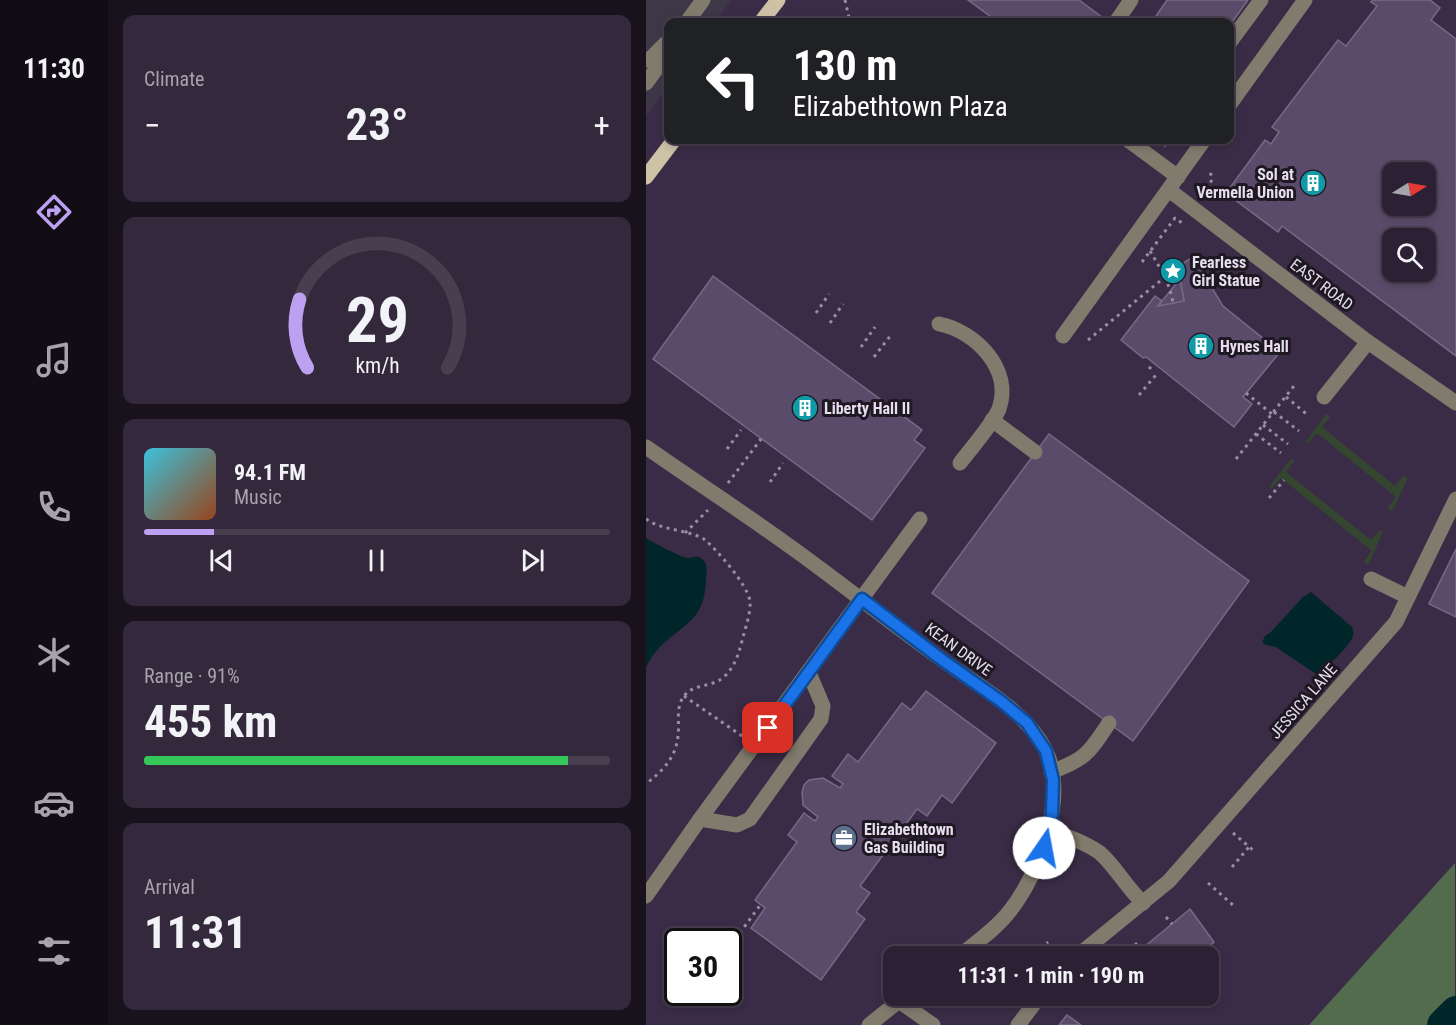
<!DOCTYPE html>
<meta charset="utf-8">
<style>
:root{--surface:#2c2134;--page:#34293c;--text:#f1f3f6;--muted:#a6a3ac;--line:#483e4f;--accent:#bca0f2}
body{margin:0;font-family:"Roboto Condensed",sans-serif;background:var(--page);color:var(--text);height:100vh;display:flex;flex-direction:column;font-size:22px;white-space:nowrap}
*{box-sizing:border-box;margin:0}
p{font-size:20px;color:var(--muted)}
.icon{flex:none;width:33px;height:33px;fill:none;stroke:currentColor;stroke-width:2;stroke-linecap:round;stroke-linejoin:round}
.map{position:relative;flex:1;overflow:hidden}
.details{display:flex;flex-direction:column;gap:15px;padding:15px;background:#18121d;width:538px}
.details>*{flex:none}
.hud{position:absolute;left:18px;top:18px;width:570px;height:126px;border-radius:12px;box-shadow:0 3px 9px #0003,0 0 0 2px var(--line);background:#202124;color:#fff;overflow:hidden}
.needle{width:39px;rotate:79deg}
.buttons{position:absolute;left:736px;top:162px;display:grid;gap:12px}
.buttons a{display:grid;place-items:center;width:54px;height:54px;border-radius:12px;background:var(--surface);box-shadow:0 3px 9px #0003,0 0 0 2px var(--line);font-size:30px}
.speed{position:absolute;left:18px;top:928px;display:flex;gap:12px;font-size:30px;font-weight:700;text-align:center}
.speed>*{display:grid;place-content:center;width:78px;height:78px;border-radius:50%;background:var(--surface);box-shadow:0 3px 9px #0003,0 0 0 2px var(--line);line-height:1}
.speed .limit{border:3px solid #111;border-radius:9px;background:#fff;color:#111}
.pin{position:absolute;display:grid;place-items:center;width:51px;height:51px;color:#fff;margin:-26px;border-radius:12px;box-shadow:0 3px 9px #0006}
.me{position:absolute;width:66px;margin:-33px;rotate:12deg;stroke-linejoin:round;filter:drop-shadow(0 0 4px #0008)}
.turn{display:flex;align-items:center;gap:21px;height:126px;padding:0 30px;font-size:27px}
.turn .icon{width:78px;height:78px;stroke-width:2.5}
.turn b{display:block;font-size:42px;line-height:51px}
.big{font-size:45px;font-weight:700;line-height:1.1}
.details .widget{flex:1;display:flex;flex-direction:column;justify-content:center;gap:9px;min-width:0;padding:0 21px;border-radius:12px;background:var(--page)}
.details .dial{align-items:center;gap:0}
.dial svg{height:156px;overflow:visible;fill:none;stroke:var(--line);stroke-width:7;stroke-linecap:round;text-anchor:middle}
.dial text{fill:var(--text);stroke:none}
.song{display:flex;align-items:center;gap:18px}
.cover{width:72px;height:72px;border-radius:9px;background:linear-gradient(135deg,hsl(190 70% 55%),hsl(20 70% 35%))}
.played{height:6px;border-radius:3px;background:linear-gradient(90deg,var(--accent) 15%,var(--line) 15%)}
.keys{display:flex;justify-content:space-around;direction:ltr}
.heat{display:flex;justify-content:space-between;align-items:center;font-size:33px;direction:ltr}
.charge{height:9px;border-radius:4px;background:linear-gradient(90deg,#34c759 91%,var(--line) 0)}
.trip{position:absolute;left:237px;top:946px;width:336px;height:60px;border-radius:12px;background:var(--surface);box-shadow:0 3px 9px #0003,0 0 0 2px var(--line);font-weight:700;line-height:60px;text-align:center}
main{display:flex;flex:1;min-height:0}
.dock{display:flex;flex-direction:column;width:108px;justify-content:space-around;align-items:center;background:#120d15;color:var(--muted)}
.dock .icon{width:42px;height:42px}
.dock .current{color:var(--accent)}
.dock b{font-size:27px;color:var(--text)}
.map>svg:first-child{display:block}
</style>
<main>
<nav class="dock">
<b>11:30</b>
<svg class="icon current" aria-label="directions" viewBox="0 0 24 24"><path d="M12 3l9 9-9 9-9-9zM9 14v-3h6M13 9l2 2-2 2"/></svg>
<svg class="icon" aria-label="music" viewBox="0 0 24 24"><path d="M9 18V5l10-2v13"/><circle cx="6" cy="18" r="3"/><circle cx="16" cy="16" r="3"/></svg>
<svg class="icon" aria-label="phone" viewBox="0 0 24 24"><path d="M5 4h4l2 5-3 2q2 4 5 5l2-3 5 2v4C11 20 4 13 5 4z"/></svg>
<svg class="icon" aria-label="climate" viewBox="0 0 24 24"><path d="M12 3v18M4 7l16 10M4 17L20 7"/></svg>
<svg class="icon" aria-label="car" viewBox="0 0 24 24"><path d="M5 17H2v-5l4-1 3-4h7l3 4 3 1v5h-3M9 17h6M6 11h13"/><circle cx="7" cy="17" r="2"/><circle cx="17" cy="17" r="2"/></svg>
<svg class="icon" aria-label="filters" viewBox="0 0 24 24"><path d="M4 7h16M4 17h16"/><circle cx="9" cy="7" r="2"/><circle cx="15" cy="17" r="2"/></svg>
</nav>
<section class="details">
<div class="widget"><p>Climate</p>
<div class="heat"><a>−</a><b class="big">23°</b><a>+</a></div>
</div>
<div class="widget dial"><svg viewBox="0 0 100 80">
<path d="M14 69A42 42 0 1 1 86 69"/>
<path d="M14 69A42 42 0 0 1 10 34" stroke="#bca0f2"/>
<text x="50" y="56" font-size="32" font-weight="700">29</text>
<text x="50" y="72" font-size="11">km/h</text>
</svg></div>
<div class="widget">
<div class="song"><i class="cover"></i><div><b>94.1 FM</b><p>Music</p></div></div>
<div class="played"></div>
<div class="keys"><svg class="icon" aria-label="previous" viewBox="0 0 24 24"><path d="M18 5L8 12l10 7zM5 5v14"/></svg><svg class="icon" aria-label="pause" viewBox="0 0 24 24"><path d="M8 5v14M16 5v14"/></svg><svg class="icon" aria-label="next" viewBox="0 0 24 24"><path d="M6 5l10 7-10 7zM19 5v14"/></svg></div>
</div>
<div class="widget"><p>Range · 91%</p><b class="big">455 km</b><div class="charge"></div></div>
<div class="widget"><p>Arrival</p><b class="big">11:31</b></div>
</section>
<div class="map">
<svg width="810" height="1025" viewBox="0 0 810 1025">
<rect width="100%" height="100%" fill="#3a2c46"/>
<polygon fill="#3d3748" points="0,0 85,0 69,22 22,22 22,86 0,116"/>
<g fill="#34462f">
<polygon points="680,414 684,417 676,427 749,486 757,476 761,477 761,480 747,510 744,511 742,507 750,497 671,433 662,443 659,443"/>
<polygon points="647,459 648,461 640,472 725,540 733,531 737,531 723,564 720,564 718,561 726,551 635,478 625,489 623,487 644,460"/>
</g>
<polygon fill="#546c4e" points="809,863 809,1025 663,1025"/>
<g fill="#00262a">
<path d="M0,538C6,542 35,557 41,558C46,558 50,555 55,558C62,563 61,571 60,579C59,621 38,623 13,648C8,653 4,660 0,667Z"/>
<path d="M665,592L706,627C707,631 708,632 707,636C704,646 679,670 670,674L630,647L620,645L616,642L619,636L625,632L656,598Z"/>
</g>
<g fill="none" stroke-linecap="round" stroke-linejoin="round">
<polyline stroke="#00262a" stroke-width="32" points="797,1025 810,1012"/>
</g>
<g fill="#5b4b6a" stroke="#786986" stroke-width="1.5" fill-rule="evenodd">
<polygon points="322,0 433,0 460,20 458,22 352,22"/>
<polygon points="521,0 602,0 584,25 584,22 506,22"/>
<path d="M727,0H784L794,8L785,20L810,39V356L636,226L632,232L580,193L619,140L625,144L633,132L626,127L692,40L700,46L731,6L725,2ZM747,172H780V206H747ZM747,238H780V272H747Z"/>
<polygon points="547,257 577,306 634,352 597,397 606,404 588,427 500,357 497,358 475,340 509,296 516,301 512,306 538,301 534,279 531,282 524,271"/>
<polygon points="67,276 276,430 268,440 279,448 226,520 7,359"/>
<polygon points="534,279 538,301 512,306 516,301"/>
<polygon points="403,434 603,581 487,741 286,593"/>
<polygon points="810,549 810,617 783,604"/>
<polygon points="280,691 350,743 306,803 296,795 281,816 271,809 214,886 224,893 210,912 219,919 175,980 105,928 119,908 109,900 151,842 142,835 158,813 169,821 172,817 157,805 156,792 158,785 163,780 177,778 194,788 197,784 186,776 202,754 212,762 256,703 265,710"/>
<polygon points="544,909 568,942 550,957 486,957"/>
<polygon points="421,1015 435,1025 413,1025"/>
</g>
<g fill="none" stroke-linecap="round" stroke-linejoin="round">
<g stroke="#988da2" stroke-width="3" stroke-dasharray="3 4.5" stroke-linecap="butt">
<polyline points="199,0 204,22"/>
<polyline points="518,146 525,140"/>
<polyline points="556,195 566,180 564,170"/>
<path d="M504,251C514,268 524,283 527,303"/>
<polyline points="496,262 529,218 536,223"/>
<polyline points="170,313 183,294"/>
<polyline points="184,323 197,304"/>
<polyline points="442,340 519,277"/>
<polyline points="215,347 229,327"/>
<polyline points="228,357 245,335"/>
<polyline points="503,369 508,363"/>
<polyline points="600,393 626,414"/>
<polyline points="493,395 510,375"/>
<polyline points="640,397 663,416"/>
<polyline points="628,412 653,431"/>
<polyline points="617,425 642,444"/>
<polyline points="610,434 635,453"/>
<polyline points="81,449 95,430"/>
<polyline points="590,459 648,386"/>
<polyline points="124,482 137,463"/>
<polyline points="82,483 115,439"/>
<polyline points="623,498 638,480"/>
<path d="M0,519C17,531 40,529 58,539C71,550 101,584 104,601C105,613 99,629 96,641C92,656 89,666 78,677C65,688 48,683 38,696C29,708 34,723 32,736C30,758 16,771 0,784"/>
<polyline points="39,533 62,510"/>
<polyline points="38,696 96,736"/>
<polyline points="587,833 608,851"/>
<polyline points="586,867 603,847"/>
<polyline points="562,883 588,906"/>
<polyline points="520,917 526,924"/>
<polyline points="489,943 495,950"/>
<polyline points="85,945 115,904"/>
<polyline points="410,952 416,947"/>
<polyline points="383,957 402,942"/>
<polyline points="409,999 420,1007"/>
<polyline points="43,1000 49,993"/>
</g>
<g stroke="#807b6d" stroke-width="15">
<polyline points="41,22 57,0"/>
<polyline points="470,22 485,0"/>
<polyline points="584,42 615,0"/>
<polyline points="0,60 5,58 22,41"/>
<polyline points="0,83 22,53"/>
<polyline points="584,104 659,0"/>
<polyline points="482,140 532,177"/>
<polyline points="523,190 722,342 810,403"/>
<path d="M293,324C330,331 367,370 353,409C348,422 324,450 314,463"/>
<polyline points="417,336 558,140"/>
<polyline points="678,397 722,342"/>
<polyline points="346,420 389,452"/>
<path d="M0,447C47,480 95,511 142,545C194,582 243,622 295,659C330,685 380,710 400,751C422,797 393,875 363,912C349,930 329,943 312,957"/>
<polyline points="725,579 762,597"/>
<path d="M405,772C440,759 443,753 463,723"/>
<polyline points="54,819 91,825 104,819 175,719 177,706 163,673"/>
<path d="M403,829C419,836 440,842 454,853C469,866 481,888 497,903"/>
<polyline points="0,896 54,819 274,519"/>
<polyline points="430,957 523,881 750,622 810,499"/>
<polyline points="253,1001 287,1025"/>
<polyline points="223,1025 259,996"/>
<polyline points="372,1025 394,996"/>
</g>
<g stroke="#cdc2a6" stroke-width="15">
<polyline points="115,22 132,0"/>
<polyline points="0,177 28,140"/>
</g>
</g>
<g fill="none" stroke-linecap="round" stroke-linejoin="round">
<g stroke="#114b97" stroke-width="15">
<polyline id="route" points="122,728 216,599 295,659 356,702 381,723 400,751 407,780 406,814 398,848"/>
</g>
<use href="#route" stroke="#1a73e8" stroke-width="10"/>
</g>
<defs>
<g id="building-disc" transform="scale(1.35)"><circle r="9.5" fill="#0f9aa8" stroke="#1e1823"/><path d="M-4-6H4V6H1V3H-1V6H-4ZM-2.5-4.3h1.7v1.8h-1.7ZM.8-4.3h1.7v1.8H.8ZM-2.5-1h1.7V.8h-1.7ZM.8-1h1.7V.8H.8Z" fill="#fff"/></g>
<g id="sight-disc" transform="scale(1.35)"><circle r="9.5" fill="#0f9aa8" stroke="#1e1823"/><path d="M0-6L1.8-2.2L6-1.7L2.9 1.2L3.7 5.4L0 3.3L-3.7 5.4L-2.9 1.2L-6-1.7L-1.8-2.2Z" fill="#fff"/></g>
<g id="office-disc" transform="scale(1.35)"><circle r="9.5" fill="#5c6f8a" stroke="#1e1823"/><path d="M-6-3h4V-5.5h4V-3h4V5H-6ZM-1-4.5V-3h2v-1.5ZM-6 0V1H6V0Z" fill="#fff"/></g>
</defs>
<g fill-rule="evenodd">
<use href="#building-disc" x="667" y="183"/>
<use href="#sight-disc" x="527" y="271"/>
<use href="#building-disc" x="555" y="346"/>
<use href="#building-disc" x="159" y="408"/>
<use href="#office-disc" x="198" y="838"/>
</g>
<g text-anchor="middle" stroke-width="6" stroke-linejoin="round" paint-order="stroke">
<g font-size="16" font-weight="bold" fill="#e6ddee" stroke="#1e1823" text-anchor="start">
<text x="648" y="180" text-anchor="end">Sol at<tspan x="648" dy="18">Vermella Union</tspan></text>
<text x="546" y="268">Fearless<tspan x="546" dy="18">Girl Statue</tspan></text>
<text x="574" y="352">Hynes Hall</text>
<text x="178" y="414">Liberty Hall II</text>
<text x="218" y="835">Elizabethtown<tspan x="218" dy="18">Gas Building</tspan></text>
</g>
<g font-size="16" fill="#e6ddee" stroke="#1e1823">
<text transform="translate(676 284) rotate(37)" y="6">EAST ROAD</text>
<text transform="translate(313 649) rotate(36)" y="6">KEAN DRIVE</text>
<text transform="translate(657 701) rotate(-49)" y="6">JESSICA LANE</text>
</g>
</g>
</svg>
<div class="buttons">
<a><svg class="needle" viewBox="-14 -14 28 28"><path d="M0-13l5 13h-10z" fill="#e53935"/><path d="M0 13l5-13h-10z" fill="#a6a3ac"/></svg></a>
<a><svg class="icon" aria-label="search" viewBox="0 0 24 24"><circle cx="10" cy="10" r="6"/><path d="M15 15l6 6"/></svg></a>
</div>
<div class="speed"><div class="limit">30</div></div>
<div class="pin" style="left:122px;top:728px;background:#d93025"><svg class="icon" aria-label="arrive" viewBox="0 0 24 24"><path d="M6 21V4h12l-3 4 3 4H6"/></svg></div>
<svg class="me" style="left:398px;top:848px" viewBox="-20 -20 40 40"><circle r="19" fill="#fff"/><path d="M0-13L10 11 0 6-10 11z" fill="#1a73e8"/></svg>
<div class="trip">11:31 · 1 min · 190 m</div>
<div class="hud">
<div class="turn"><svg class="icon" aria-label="left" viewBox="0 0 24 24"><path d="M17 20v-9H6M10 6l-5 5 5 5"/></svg><div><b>130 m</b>Elizabethtown Plaza</div></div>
</div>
</div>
</main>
